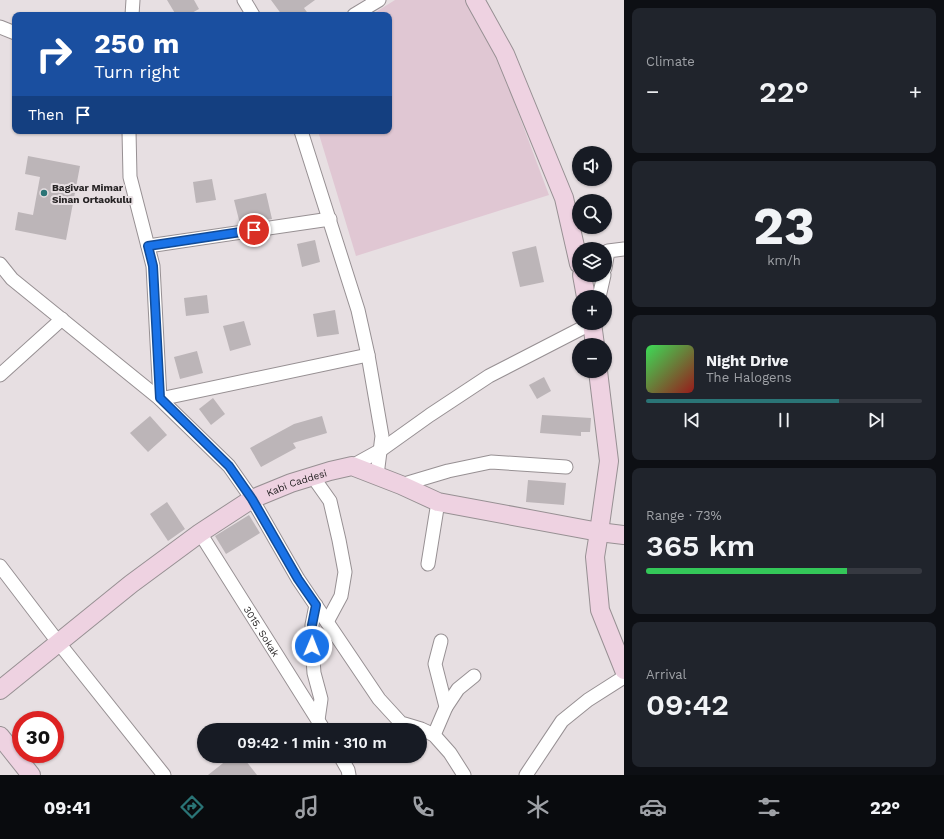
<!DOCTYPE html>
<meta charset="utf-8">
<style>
:root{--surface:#171b24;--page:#20242c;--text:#f1f3f6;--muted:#9ea1a6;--line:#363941;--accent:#2a7476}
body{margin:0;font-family:"Work Sans",sans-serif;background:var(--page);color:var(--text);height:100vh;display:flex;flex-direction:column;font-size:15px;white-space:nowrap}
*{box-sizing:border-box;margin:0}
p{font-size:13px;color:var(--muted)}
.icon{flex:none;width:22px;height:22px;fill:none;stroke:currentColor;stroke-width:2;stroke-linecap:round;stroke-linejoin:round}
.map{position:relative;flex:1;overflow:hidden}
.sheet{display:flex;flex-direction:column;gap:8px;padding:8px;background:#0d0f14;width:320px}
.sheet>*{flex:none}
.hud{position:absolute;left:12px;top:12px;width:380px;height:122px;border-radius:8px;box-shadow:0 1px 3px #0004;background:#1a4fa0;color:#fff;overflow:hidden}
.buttons{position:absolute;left:572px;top:146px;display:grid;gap:8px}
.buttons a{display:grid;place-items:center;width:40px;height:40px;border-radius:50%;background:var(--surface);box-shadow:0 1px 3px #0004;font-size:20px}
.speed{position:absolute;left:12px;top:711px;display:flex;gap:8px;font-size:20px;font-weight:700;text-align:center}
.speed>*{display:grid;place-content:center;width:52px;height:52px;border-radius:50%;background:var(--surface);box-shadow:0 1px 3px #0004;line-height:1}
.speed .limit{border:6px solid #d22;background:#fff;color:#111}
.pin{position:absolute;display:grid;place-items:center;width:34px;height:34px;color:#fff;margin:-17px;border:2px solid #fff;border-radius:50%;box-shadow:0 1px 4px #0007}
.me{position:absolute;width:44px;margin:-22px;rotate:1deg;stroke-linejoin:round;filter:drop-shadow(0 0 3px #0008)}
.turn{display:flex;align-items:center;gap:14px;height:84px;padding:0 16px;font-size:18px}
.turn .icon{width:52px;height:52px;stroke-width:2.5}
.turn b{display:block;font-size:28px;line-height:34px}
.then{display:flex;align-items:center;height:38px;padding:0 16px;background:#0003;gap:8px;font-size:15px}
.big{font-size:30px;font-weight:600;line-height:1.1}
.sheet .tile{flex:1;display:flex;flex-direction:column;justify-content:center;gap:6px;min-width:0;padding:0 14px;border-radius:8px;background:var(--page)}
.sheet .dial{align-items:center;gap:0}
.dial b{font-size:52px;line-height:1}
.song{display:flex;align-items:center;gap:12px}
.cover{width:48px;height:48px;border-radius:6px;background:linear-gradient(135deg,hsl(130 70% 55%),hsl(0 70% 35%))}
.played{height:4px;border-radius:2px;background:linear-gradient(90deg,var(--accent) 70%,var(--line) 70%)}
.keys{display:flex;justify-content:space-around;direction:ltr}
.heat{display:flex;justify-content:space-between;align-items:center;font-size:22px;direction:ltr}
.charge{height:6px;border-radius:3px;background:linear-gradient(90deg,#34c759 73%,var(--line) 0)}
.trip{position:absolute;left:197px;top:723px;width:230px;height:40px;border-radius:20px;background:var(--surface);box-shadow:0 1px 3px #0004;font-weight:600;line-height:40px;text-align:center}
.tabs{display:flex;height:64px;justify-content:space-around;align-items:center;background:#090b0e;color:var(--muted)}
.tabs .icon{width:28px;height:28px}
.tabs .on{color:var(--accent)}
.tabs b{font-size:18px;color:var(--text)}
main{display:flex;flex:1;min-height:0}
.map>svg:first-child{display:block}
</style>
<main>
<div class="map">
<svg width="624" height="775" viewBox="0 0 624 775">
<rect width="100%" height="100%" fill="#e7dfe2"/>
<polygon fill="#e0c7d3" points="395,0 467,0 495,51 549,195 356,256 318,131 389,131 389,15 371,15"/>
<g fill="#bcb5b8">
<polygon points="167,0 194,0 199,9 188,15 176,15"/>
<polygon points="271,0 315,0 304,8 309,15 282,15"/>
<polygon points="28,156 80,166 66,240 15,230 18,212 33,215 40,177 25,174"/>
<polygon points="212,179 216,200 196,203 193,182"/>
<polygon points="266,193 272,219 240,224 234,200"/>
<polygon points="315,240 320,262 302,267 297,244"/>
<polygon points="536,246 544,282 520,287 512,252"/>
<polygon points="207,295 209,313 186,316 184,298"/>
<polygon points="335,310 339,334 317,337 313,314"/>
<polygon points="244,321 251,345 230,351 223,326"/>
<polygon points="197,351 203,373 180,379 174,357"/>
<polygon points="544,377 551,391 537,399 529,385"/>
<polygon points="213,398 225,414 211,425 199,409"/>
<polygon points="542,415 591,418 590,432 581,432 581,436 540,433"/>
<polygon points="150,416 167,435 148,452 130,433"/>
<polygon points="322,416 327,433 293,443 296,448 261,467 250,448 294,424"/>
<polygon points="528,480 566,483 564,505 526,502"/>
<polygon points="167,502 185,529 168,541 150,514"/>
<polygon points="249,515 260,533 226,554 215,536"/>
<polygon points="232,756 242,756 257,775 208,775"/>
</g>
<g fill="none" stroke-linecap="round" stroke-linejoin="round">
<g stroke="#979093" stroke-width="15">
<g id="street">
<polyline points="244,0 253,15"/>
<polyline points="132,15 133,0"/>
<polyline points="354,15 379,0"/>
<polyline points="0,27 15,33"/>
<polyline points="129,131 130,177 153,266 160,399 368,355"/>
<polyline points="301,131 358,310 368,355 382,436 377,475"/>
<polyline points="148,246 330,219"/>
<polyline points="0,264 12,279 160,399 229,466 252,499 298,579 379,699 401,723 421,729 434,735 450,753 464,775"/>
<polyline points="605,268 608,251 624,249"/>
<polyline points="599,297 604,275"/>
<polyline points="0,375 62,319"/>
<polyline points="352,466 381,450 430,415 489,376 592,323"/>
<polyline points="313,477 330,501 339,540 345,572 341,596 327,622"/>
<polyline points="401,485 448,471 491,462 566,467"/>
<path id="s1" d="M200,533L324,730"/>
<polyline points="428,564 438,502"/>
<polyline points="0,566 58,642 164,775"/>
<polyline points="316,605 312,625 312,646 314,673 321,699 318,720"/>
<polyline points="446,707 458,689 474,676"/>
<polyline points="434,735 446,707 435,664 441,641"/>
<polyline points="340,756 348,770 349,775"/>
<polyline points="526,775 562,721 588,700 624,677"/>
</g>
</g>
<g stroke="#979093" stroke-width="20">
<g id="secondary">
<polyline points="475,0 505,54 564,198 579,264"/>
<polyline points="582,275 586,297"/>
<polyline points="592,323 595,345"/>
<polyline points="598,371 609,461 599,532 595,557 600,610 624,670"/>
<path id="s2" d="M0,690L131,584L200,533L252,499L291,483L330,471L352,466L401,485L438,502L599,532L624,535"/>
<polyline points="0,736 31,775"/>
</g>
</g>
<use href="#street" stroke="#fff" stroke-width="13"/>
<use href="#secondary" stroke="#eed2e1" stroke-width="18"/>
</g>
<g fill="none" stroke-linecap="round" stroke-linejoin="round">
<g stroke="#114b97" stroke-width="10">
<polyline id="route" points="254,230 148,246 153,266 160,398 229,466 252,499 298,579 316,605 312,625 312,646"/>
</g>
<use href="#route" stroke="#1a73e8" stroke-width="7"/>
</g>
<circle fill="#2a7476" stroke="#e7dfe2" stroke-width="1.5" cx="44" cy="193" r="4"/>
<g text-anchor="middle" stroke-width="4" stroke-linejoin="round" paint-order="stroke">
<g font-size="10" font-weight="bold" fill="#262324" stroke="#e7dfe2" text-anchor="start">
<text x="52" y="191">Bagivar Mimar<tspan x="52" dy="12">Sinan Ortaokulu</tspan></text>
</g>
<g font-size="10" fill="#262324" stroke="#e7dfe2">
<text dy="4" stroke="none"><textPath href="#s2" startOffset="364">Kabi Caddesi</textPath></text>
<text dy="4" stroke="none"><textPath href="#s1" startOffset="116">3015. Sokak</textPath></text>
</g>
</g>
</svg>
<div class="buttons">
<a><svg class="icon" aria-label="sound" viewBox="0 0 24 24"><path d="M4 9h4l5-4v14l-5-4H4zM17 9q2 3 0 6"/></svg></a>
<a><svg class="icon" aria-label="search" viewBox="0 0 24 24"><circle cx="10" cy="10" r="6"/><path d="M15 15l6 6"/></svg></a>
<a><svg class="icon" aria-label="layers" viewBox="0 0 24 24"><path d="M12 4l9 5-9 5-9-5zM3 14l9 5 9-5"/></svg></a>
<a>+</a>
<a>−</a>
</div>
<div class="speed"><div class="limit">30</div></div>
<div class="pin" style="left:254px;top:230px;background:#d93025"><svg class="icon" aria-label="arrive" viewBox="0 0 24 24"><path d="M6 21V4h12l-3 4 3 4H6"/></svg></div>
<svg class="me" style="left:312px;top:646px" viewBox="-20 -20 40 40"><circle r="17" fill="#1a73e8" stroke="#fff" stroke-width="3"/><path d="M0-11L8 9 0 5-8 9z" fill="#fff"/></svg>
<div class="trip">09:42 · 1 min · 310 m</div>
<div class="hud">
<div class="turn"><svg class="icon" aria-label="right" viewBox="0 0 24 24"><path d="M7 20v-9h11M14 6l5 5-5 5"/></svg><div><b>250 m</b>Turn right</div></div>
<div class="then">Then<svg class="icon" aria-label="arrive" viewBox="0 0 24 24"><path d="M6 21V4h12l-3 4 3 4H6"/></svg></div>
</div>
</div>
<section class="sheet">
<div class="tile"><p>Climate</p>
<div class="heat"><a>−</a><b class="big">22°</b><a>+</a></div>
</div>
<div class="tile dial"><b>23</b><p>km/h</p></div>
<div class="tile">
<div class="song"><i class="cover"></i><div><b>Night Drive</b><p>The Halogens</p></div></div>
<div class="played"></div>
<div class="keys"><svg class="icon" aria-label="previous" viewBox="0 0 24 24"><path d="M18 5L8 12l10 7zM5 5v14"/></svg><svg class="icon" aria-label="pause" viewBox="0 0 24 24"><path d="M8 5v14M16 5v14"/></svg><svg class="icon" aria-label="next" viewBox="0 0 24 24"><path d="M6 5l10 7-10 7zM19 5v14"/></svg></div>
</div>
<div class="tile"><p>Range · 73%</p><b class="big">365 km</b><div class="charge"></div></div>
<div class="tile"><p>Arrival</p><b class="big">09:42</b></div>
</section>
</main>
<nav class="tabs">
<b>09:41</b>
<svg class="icon on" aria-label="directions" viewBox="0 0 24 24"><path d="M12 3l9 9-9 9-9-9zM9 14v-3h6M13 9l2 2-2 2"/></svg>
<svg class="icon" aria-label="music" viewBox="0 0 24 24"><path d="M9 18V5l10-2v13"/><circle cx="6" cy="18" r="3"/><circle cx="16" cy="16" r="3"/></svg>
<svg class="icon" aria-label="phone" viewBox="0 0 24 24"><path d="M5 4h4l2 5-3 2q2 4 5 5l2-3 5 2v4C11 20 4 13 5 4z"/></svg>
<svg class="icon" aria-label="climate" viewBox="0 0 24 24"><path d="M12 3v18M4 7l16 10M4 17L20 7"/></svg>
<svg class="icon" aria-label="car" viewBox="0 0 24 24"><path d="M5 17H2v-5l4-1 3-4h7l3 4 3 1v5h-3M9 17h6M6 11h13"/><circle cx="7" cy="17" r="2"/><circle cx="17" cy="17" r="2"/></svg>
<svg class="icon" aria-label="filters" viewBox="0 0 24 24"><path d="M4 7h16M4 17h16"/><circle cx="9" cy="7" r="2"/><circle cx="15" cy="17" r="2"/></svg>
<b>22°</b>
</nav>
